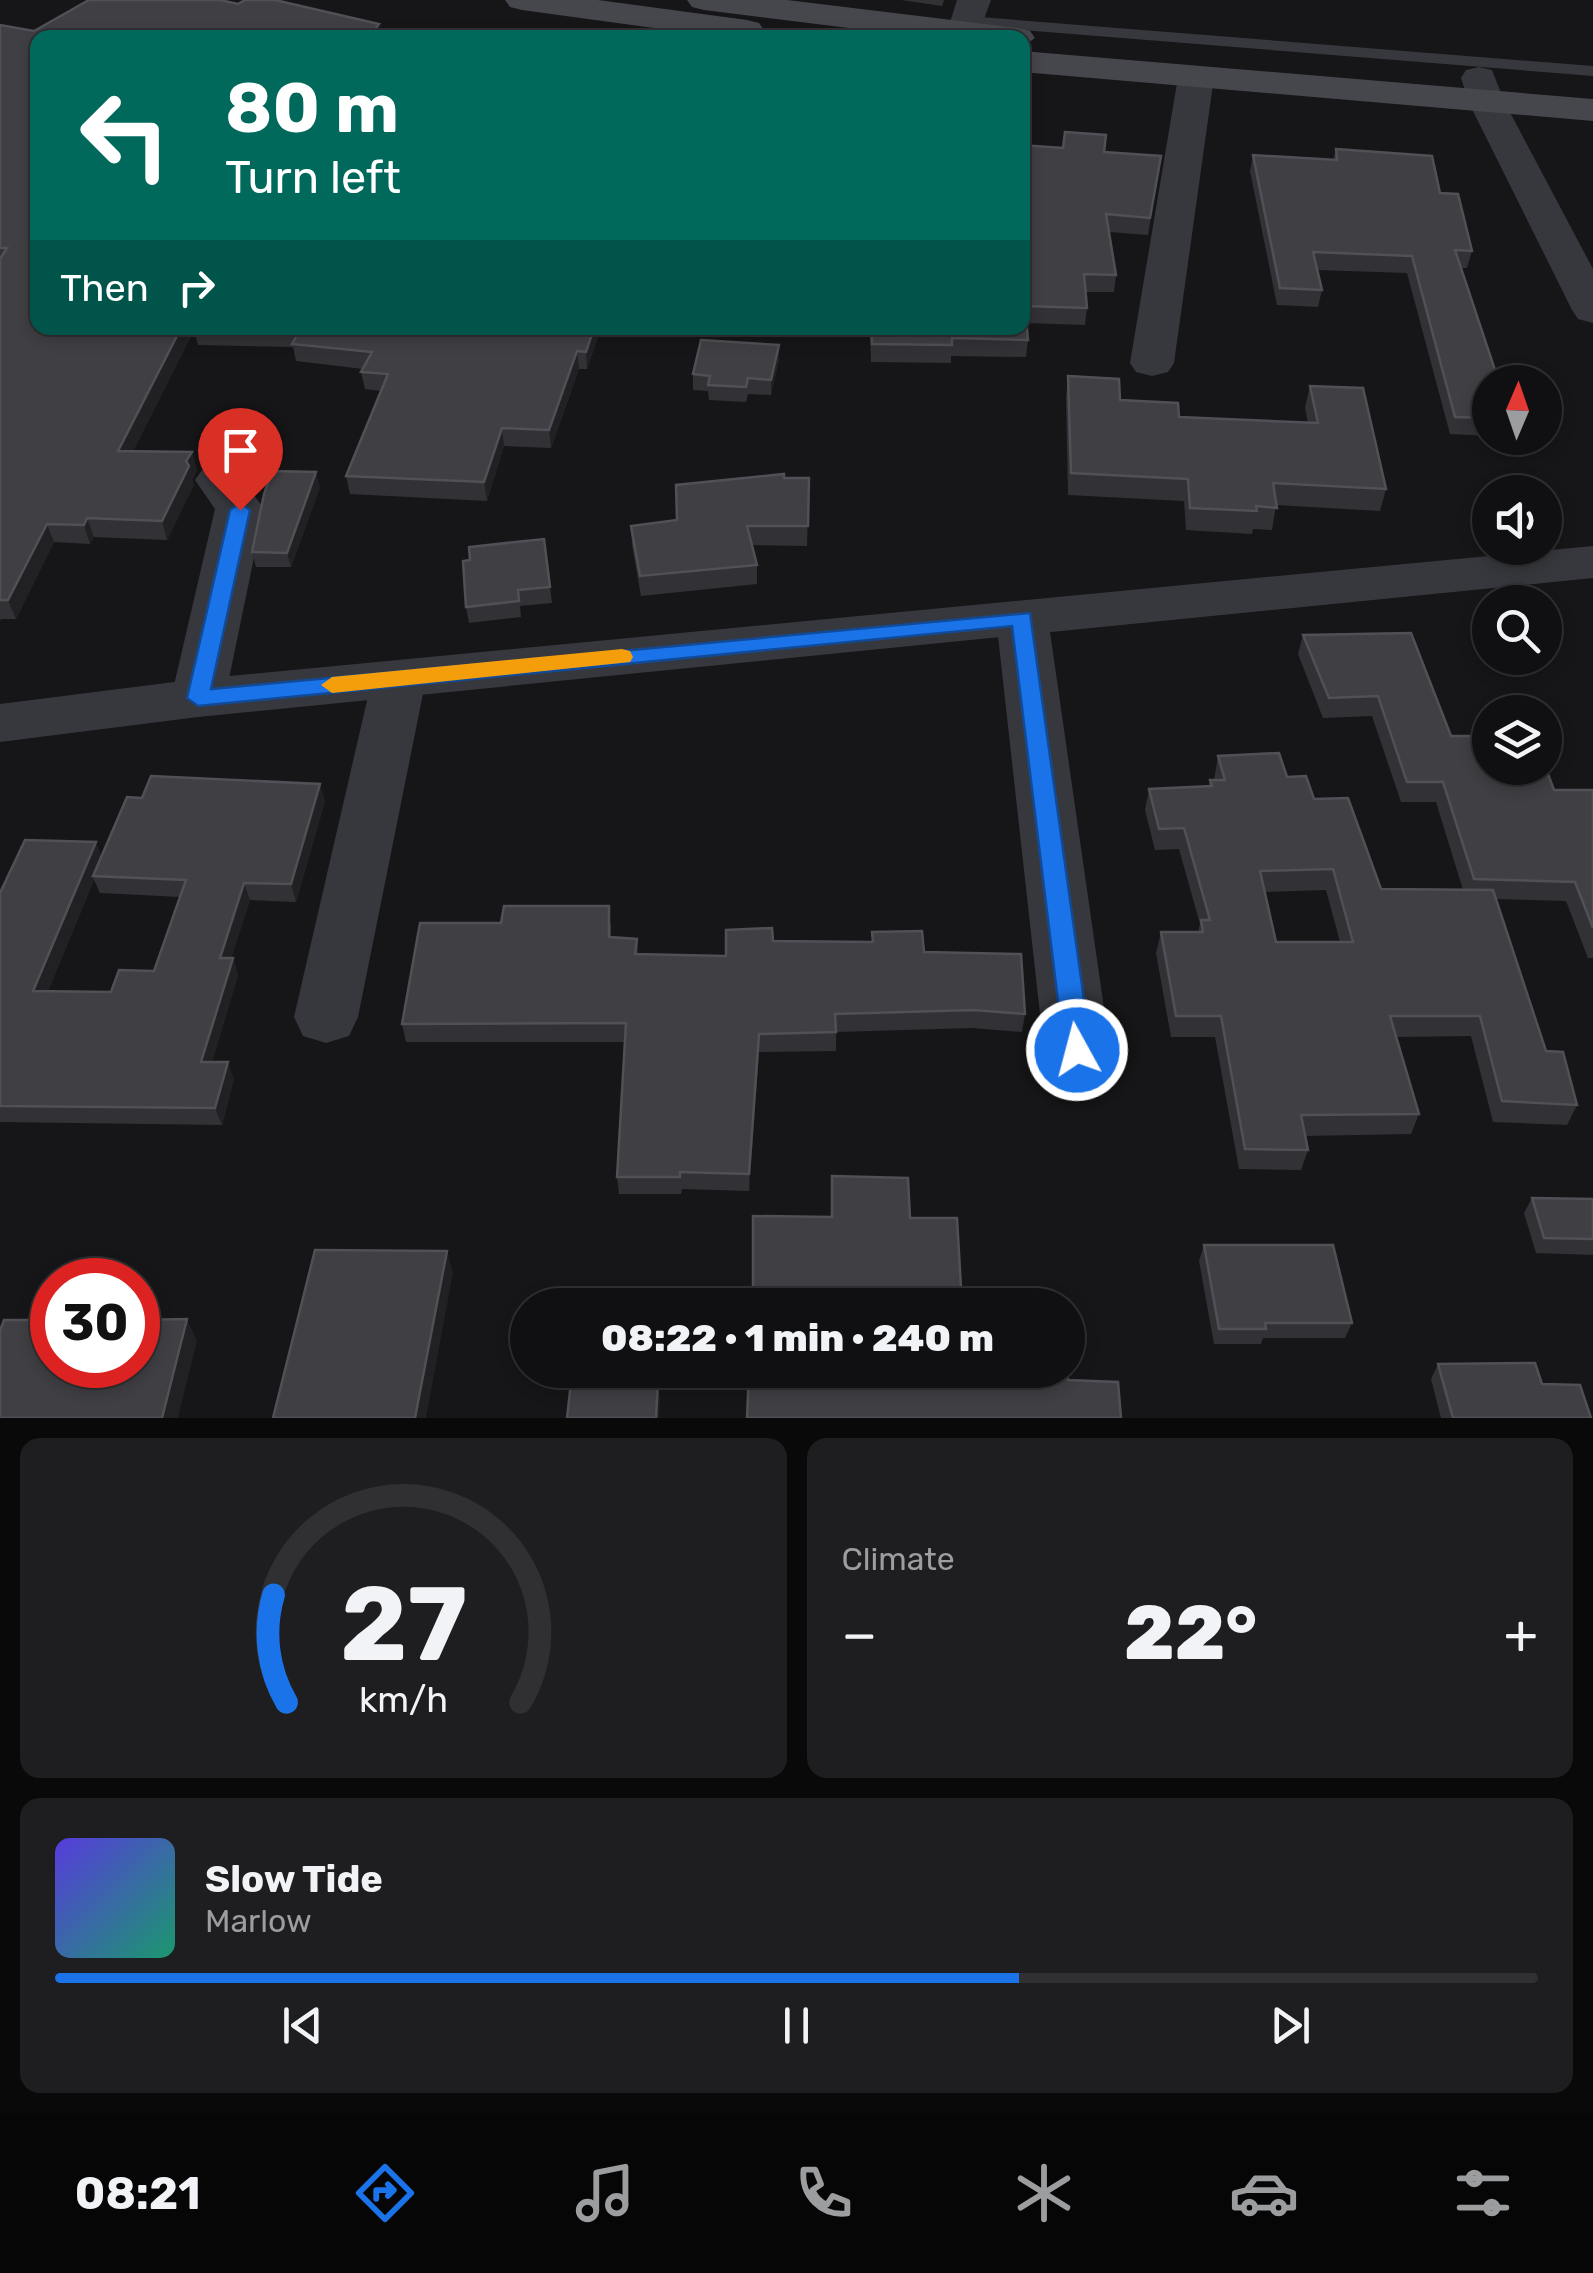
<!DOCTYPE html>
<meta charset="utf-8">
<style>
:root{--surface:#101012;--page:#1e1e20;--text:#f1f3f6;--muted:#9c9d9f;--line:#303032;--accent:#1a73e8}
body{margin:0;font-family:Rubik,sans-serif;background:var(--page);color:var(--text);height:100vh;display:flex;flex-direction:column;font-size:38px;white-space:nowrap}
*{box-sizing:border-box;margin:0}
p{font-size:32px;color:var(--muted)}
.icon{flex:none;width:55px;height:55px;fill:none;stroke:currentColor;stroke-width:2;stroke-linecap:round;stroke-linejoin:round}
.map{position:relative;height:1418px;overflow:hidden}
.details{display:flex;flex-direction:column;gap:20px;padding:20px;background:#09090a;flex:1}
.details>*{flex:none}
.guide{position:absolute;left:30px;top:30px;width:1000px;height:305px;border-radius:20px;box-shadow:0 5px 15px #0003,0 0 0 2px var(--line);background:#00695c;color:#fff;overflow:hidden}
.needle{width:65px;rotate:2deg}
.buttons{position:absolute;left:1472px;top:365px;display:grid;gap:20px}
.buttons a{display:grid;place-items:center;width:90px;height:90px;border-radius:50%;background:var(--surface);box-shadow:0 5px 15px #0003,0 0 0 2px var(--line);font-size:50px}
.speed{position:absolute;left:30px;top:1258px;display:flex;gap:20px;font-size:50px;font-weight:700;text-align:center}
.speed>*{display:grid;place-content:center;width:130px;height:130px;border-radius:50%;background:var(--surface);box-shadow:0 5px 15px #0003,0 0 0 2px var(--line);line-height:1}
.speed .limit{border:15px solid #d22;background:#fff;color:#111}
.pin{position:absolute;display:grid;place-items:center;width:85px;height:85px;color:#fff;margin:-102px -42px;border-radius:50% 50% 50% 0;rotate:-45deg;box-shadow:0 0 10px #0007}
.pin .icon{rotate:45deg}
.me{position:absolute;width:110px;margin:-55px;rotate:353deg;stroke-linejoin:round;filter:drop-shadow(0 0 8px #0008)}
.turn{display:flex;align-items:center;gap:35px;height:210px;padding:0 30px;font-size:45px}
.turn .icon{width:130px;height:130px;stroke-width:2.5}
.turn b{display:block;font-size:70px;line-height:85px}
.then{display:flex;align-items:center;height:95px;padding:0 30px;background:#0003;gap:20px;font-size:38px}
.big{font-size:75px;font-weight:800;line-height:1.1}
.details .widget{flex:1;display:flex;flex-direction:column;justify-content:center;gap:15px;min-width:0;padding:0 35px;border-radius:20px;background:var(--page)}
.details .dial{align-items:center;gap:0}
.dial svg{height:260px;overflow:visible;fill:none;stroke:var(--line);stroke-width:7;stroke-linecap:round;text-anchor:middle}
.dial text{fill:var(--text);stroke:none}
.song{display:flex;align-items:center;gap:30px}
.cover{width:120px;height:120px;border-radius:15px;background:linear-gradient(135deg,hsl(250 70% 55%),hsl(160 70% 35%))}
.played{height:10px;border-radius:5px;background:linear-gradient(90deg,var(--accent) 65%,var(--line) 65%)}
.keys{display:flex;justify-content:space-around;direction:ltr}
.heat{display:flex;justify-content:space-between;align-items:center;font-size:55px;direction:ltr}
.details .tiles{flex:1;display:grid;gap:20px;grid-template-columns:1fr 1fr}
.widget:last-child{grid-column:span 2}
.trip{position:absolute;left:510px;top:1288px;width:575px;height:100px;border-radius:50px;background:var(--surface);box-shadow:0 5px 15px #0003,0 0 0 2px var(--line);font-weight:800;line-height:100px;text-align:center}
.tab-bar{display:flex;height:160px;justify-content:space-around;align-items:center;background:#060607;color:var(--muted)}
.tab-bar .icon{width:70px;height:70px}
.tab-bar .selected{color:var(--accent)}
.tab-bar b{font-size:45px;color:var(--text)}
.map>svg:first-child{display:block}
</style>
<div class="map">
<svg width="1593" height="1418" viewBox="0 0 1593 1418">
<rect width="100%" height="100%" fill="#161618"/>
<g fill="none" stroke-linecap="round" stroke-linejoin="round">
<polygon fill="#37383d" fill-rule="evenodd" points="967,16 1593,66 1593,76 961,25 959,21"/>
<g fill="#37383d" fill-rule="evenodd">
<polygon points="957,0 991,0 977,38 951,38 947,32"/>
<polygon points="1196,66 1209,69 1214,77 1174,363 1168,372 1152,376 1136,372 1130,363 1178,77 1183,69"/>
<polygon points="219,465 236,470 264,509 225,698 217,711 198,717 179,711 171,698 215,509 195,480 202,470"/>
<polygon points="1022,601 1040,606 1048,618 1110,1050 1100,1069 1077,1077 1054,1069 1044,1050 996,618 1004,606"/>
<polygon points="399,661 418,666 426,679 358,1017 349,1036 326,1043 303,1036 294,1017 372,679 380,666"/>
</g>
<g fill="#37383d" fill-rule="evenodd">
<polygon points="1479,67 1492,70 1505,103 1593,269 1593,323 1578,319 1572,310 1469,103 1461,78 1466,70"/>
<polygon points="1593,546 1593,578 198,717 0,742 0,704 198,679"/>
</g>
<g fill="#45474d" fill-rule="evenodd">
<polygon points="505,0 598,0 747,20 759,23 764,30 758,38 727,38 522,10 510,7"/>
<polygon points="687,0 787,0 1018,28 1030,31 1035,38 1022,47 1022,38 929,38 704,10 692,7"/>
<polygon points="1022,51 1593,99 1593,121 1022,72"/>
</g>
</g>
<g fill="#323236" fill-rule="evenodd">
<polygon points="275,0 38,38 38,328 601,328 587,369 579,369 551,448 504,446 487,501 350,494 346,476 381,391 365,389 361,372 363,369 296,361 293,347 198,345 194,330 133,451 192,452 197,471 192,479 194,485 167,540 94,537 90,544 54,542 16,619 1,619 0,621 0,25 34,31"/>
<polygon points="901,0 944,0 942,6"/>
<polygon points="1022,145 1161,156 1148,235 1109,232 1116,275 1114,292 1086,292 1087,308 1085,325 1026,323 1028,340 1026,357 951,356 951,363 871,362 870,328 1022,328"/>
<polygon points="1336,149 1440,193 1472,251 1467,268 1461,268 1490,382 1490,436 1450,434 1407,273 1317,270 1322,290 1318,307 1277,305 1250,171 1253,155 1333,160"/>
<polygon points="779,345 779,360 771,395 748,394 746,402 709,400 708,391 693,390 693,374"/>
<polygon points="1068,376 1120,400 1179,417 1308,423 1305,407 1310,386 1386,489 1380,511 1276,505 1272,530 1253,529 1252,534 1186,530 1184,501 1068,495 1066,398"/>
<polygon points="784,478 809,478 807,546 752,545 757,565 757,584 641,596 632,545 631,526 677,520"/>
<polygon points="320,487 291,567 256,567 252,552"/>
<polygon points="544,539 552,603 520,606 521,617 469,623 466,607 470,560"/>
<path d="M1303,635L1451,736L1554,790H1593V958H1588L1566,901L1496,899L1546,1051L1577,1105L1567,1125L1493,1122L1471,1036L1396,1037L1419,1114L1411,1134L1305,1136L1308,1150L1301,1170L1239,1169L1215,1037H1171L1156,953L1161,932H1198L1200,924L1179,849L1155,850L1145,810L1149,789L1208,786L1210,780H1214L1218,756L1287,777L1314,799L1381,889L1463,890L1436,802H1401L1372,716L1323,718L1298,654ZM1326,890L1340,942H1276L1264,892Z"/>
<path d="M325,801L296,902L250,900L231,958H233L238,975L212,1062L234,1079L222,1125L0,1122V893L101,856ZM94,880L100,893L180,897L154,971L111,992L48,991Z"/>
<polygon points="611,924 611,937 637,939 638,954 726,956 773,941 872,942 872,932 924,952 1025,1014 1022,1032 972,1028 836,1032 836,1051 759,1052 749,1191 682,1189 681,1194 619,1194 617,1177 625,1042 406,1042 402,1024"/>
<polygon points="1532,1198 1593,1199 1593,1255 1536,1253 1524,1213"/>
<polygon points="1204,1245 1352,1323 1345,1338 1263,1338 1261,1344 1214,1344 1199,1261"/>
<polygon points="1438,1364 1542,1384 1591,1418 1441,1418 1431,1379"/>
</g>
<g fill="#212124">
<polygon points="379,24 382,38 368,38"/>
<polygon points="181,328 193,328 194,330 124,469 118,451"/>
<polygon points="594,328 601,328 587,369 586,352"/>
<polygon points="779,345 779,360 771,395 771,380"/>
<polygon points="577,351 579,369 551,448 549,430"/>
<polygon points="502,428 504,446 487,501 484,482"/>
<polygon points="192,452 197,471 192,479 194,485 167,540 162,521 186,461"/>
<polygon points="316,472 320,487 291,567 287,553"/>
<polygon points="87,518 94,537 90,544 84,525"/>
<polygon points="47,524 54,542 16,619 8,600"/>
<polygon points="320,784 325,801 296,902 291,884"/>
<polygon points="96,842 103,860 93,876 94,880 41,1008 33,991"/>
<polygon points="244,883 250,900 226,975 220,958"/>
<polygon points="233,958 238,975 207,1079 201,1062"/>
<polygon points="759,1034 759,1052 749,1191 749,1174"/>
<polygon points="228,1062 234,1079 222,1125 215,1108"/>
<polygon points="447,1251 453,1273 426,1418 415,1418"/>
<polygon points="138,1296 142,1306 138,1324"/>
<polygon points="187,1319 197,1341 178,1418 162,1418"/>
<polygon points="658,1381 660,1398 659,1418 656,1418"/>
</g>
<g fill="#3f3f44" stroke="#4f5156" stroke-width="2.5" fill-rule="evenodd">
<polygon points="89,0 220,0 238,4 245,0 275,0 379,24 368,38 38,38 38,294 31,303 38,304 38,328 181,328 118,451 192,452 186,461 189,466 162,521 87,518 84,525 47,524 8,600 0,600 0,259 7,248 0,248 0,25 34,31"/>
<polygon points="1065,132 1106,135 1104,152 1161,156 1150,218 1106,214 1116,275 1084,274 1087,308 1025,306 1028,340 952,338 952,345 872,344 871,328 1022,328 1022,145 1063,148"/>
<polygon points="1336,149 1432,156 1440,193 1458,194 1472,251 1455,250 1499,382 1490,382 1490,418 1455,417 1412,256 1313,252 1322,290 1280,288 1253,155 1337,160"/>
<polygon points="204,328 594,328 586,352 577,351 549,430 502,428 484,482 346,476 388,374 361,372 372,352 292,344 300,330"/>
<polygon points="701,340 779,345 771,380 748,378 746,387 708,385 710,376 693,374"/>
<polygon points="1068,376 1119,379 1120,400 1178,403 1179,417 1318,423 1310,386 1363,388 1386,489 1273,483 1277,508 1256,506 1257,511 1190,508 1188,479 1071,473"/>
<polygon points="272,471 316,472 287,553 252,552 264,494"/>
<polygon points="784,474 784,478 809,478 808,526 747,526 757,565 640,576 631,526 677,520 676,485"/>
<polygon points="544,539 550,587 518,590 519,601 466,607 463,561 470,560 469,547"/>
<polygon points="1411,633 1451,736 1490,736 1490,768 1545,768 1545,766 1554,790 1593,790 1593,928 1575,882 1474,879 1443,782 1407,782 1378,696 1329,698 1303,635"/>
<path d="M1279,753L1287,777L1306,776L1314,799L1348,798L1381,889L1493,890L1546,1051L1563,1052L1577,1105L1502,1101L1480,1016H1390L1419,1114L1301,1115L1308,1150L1245,1149L1221,1016H1176L1161,932H1203L1201,920H1210L1184,828L1159,829L1149,789L1212,786L1210,780H1225L1218,756ZM1333,869L1353,942H1276L1260,871Z"/>
<polygon points="151,776 320,784 291,884 244,883 220,958 233,958 201,1062 228,1062 215,1108 0,1106 0,893 25,840 96,842 33,991 111,992 119,970 154,971 186,880 93,876 127,797 142,798"/>
<polygon points="504,906 609,906 609,937 637,939 635,954 726,956 726,930 772,928 773,941 873,942 872,932 922,931 924,952 1021,954 1025,1014 974,1010 835,1014 836,1032 759,1034 749,1174 680,1172 680,1177 617,1177 626,1023 402,1024 420,923 501,923"/>
<polygon points="832,1176 908,1178 910,1218 957,1218 962,1305 753,1305 753,1216 832,1217"/>
<polygon points="1532,1198 1593,1199 1593,1239 1544,1238"/>
<polygon points="1204,1245 1333,1245 1352,1323 1265,1323 1266,1329 1219,1329"/>
<polygon points="315,1250 447,1251 415,1418 273,1418"/>
<polygon points="187,1319 162,1418 0,1418 0,1331 4,1320 52,1320 52,1365 138,1365 138,1320"/>
<polygon points="1535,1363 1542,1384 1580,1385 1591,1418 1453,1418 1438,1364"/>
<polygon points="749,1370 1067,1370 1068,1380 1118,1382 1121,1418 747,1418"/>
<polygon points="658,1381 656,1418 567,1418 571,1382"/>
</g>
<polygon fill="#1a73e8" stroke="#114b97" stroke-width="2.5" points="240,503 250,510 211,689 1030,613 1091,1050 1087,1058 1077,1061 1068,1058 1064,1050 1012,626 198,706 187,698 230,510"/>
<polygon fill="#f59e0b" points="622,649 630,651 633,657 630,662 332,693 321,685 332,677"/>
</svg>
<div class="buttons">
<a><svg class="needle" viewBox="-14 -14 28 28"><path d="M0-13l5 13h-10z" fill="#e53935"/><path d="M0 13l5-13h-10z" fill="#9c9d9f"/></svg></a>
<a><svg class="icon" aria-label="sound" viewBox="0 0 24 24"><path d="M4 9h4l5-4v14l-5-4H4zM17 9q2 3 0 6"/></svg></a>
<a><svg class="icon" aria-label="search" viewBox="0 0 24 24"><circle cx="10" cy="10" r="6"/><path d="M15 15l6 6"/></svg></a>
<a><svg class="icon" aria-label="layers" viewBox="0 0 24 24"><path d="M12 4l9 5-9 5-9-5zM3 14l9 5 9-5"/></svg></a>
</div>
<div class="speed"><div class="limit">30</div></div>
<div class="pin" style="left:240px;top:510px;background:#d93025"><svg class="icon" aria-label="arrive" viewBox="0 0 24 24"><path d="M6 21V4h12l-3 4 3 4H6"/></svg></div>
<svg class="me" style="left:1077px;top:1050px" viewBox="-20 -20 40 40"><circle r="17" fill="#1a73e8" stroke="#fff" stroke-width="3"/><path d="M0-11L8 9 0 5-8 9z" fill="#fff"/></svg>
<div class="trip">08:22 · 1 min · 240 m</div>
<div class="guide">
<div class="turn"><svg class="icon" aria-label="left" viewBox="0 0 24 24"><path d="M17 20v-9H6M10 6l-5 5 5 5"/></svg><div><b>80 m</b>Turn left</div></div>
<div class="then">Then<svg class="icon" aria-label="right" viewBox="0 0 24 24"><path d="M7 20v-9h11M14 6l5 5-5 5"/></svg></div>
</div>
</div>
<section class="details">
<div class="tiles">
<div class="widget dial"><svg viewBox="0 0 100 80">
<path d="M14 69A42 42 0 1 1 86 69"/>
<path d="M14 69A42 42 0 0 1 10 36" stroke="#1a73e8"/>
<text x="50" y="56" font-size="32" font-weight="700">27</text>
<text x="50" y="72" font-size="11">km/h</text>
</svg></div>
<div class="widget"><p>Climate</p>
<div class="heat"><a>−</a><b class="big">22°</b><a>+</a></div>
</div>
<div class="widget">
<div class="song"><i class="cover"></i><div><b>Slow Tide</b><p>Marlow</p></div></div>
<div class="played"></div>
<div class="keys"><svg class="icon" aria-label="previous" viewBox="0 0 24 24"><path d="M18 5L8 12l10 7zM5 5v14"/></svg><svg class="icon" aria-label="pause" viewBox="0 0 24 24"><path d="M8 5v14M16 5v14"/></svg><svg class="icon" aria-label="next" viewBox="0 0 24 24"><path d="M6 5l10 7-10 7zM19 5v14"/></svg></div>
</div>
</div>
</section>
<nav class="tab-bar">
<b>08:21</b>
<svg class="icon selected" aria-label="directions" viewBox="0 0 24 24"><path d="M12 3l9 9-9 9-9-9zM9 14v-3h6M13 9l2 2-2 2"/></svg>
<svg class="icon" aria-label="music" viewBox="0 0 24 24"><path d="M9 18V5l10-2v13"/><circle cx="6" cy="18" r="3"/><circle cx="16" cy="16" r="3"/></svg>
<svg class="icon" aria-label="phone" viewBox="0 0 24 24"><path d="M5 4h4l2 5-3 2q2 4 5 5l2-3 5 2v4C11 20 4 13 5 4z"/></svg>
<svg class="icon" aria-label="climate" viewBox="0 0 24 24"><path d="M12 3v18M4 7l16 10M4 17L20 7"/></svg>
<svg class="icon" aria-label="car" viewBox="0 0 24 24"><path d="M5 17H2v-5l4-1 3-4h7l3 4 3 1v5h-3M9 17h6M6 11h13"/><circle cx="7" cy="17" r="2"/><circle cx="17" cy="17" r="2"/></svg>
<svg class="icon" aria-label="filters" viewBox="0 0 24 24"><path d="M4 7h16M4 17h16"/><circle cx="9" cy="7" r="2"/><circle cx="15" cy="17" r="2"/></svg>
</nav>
